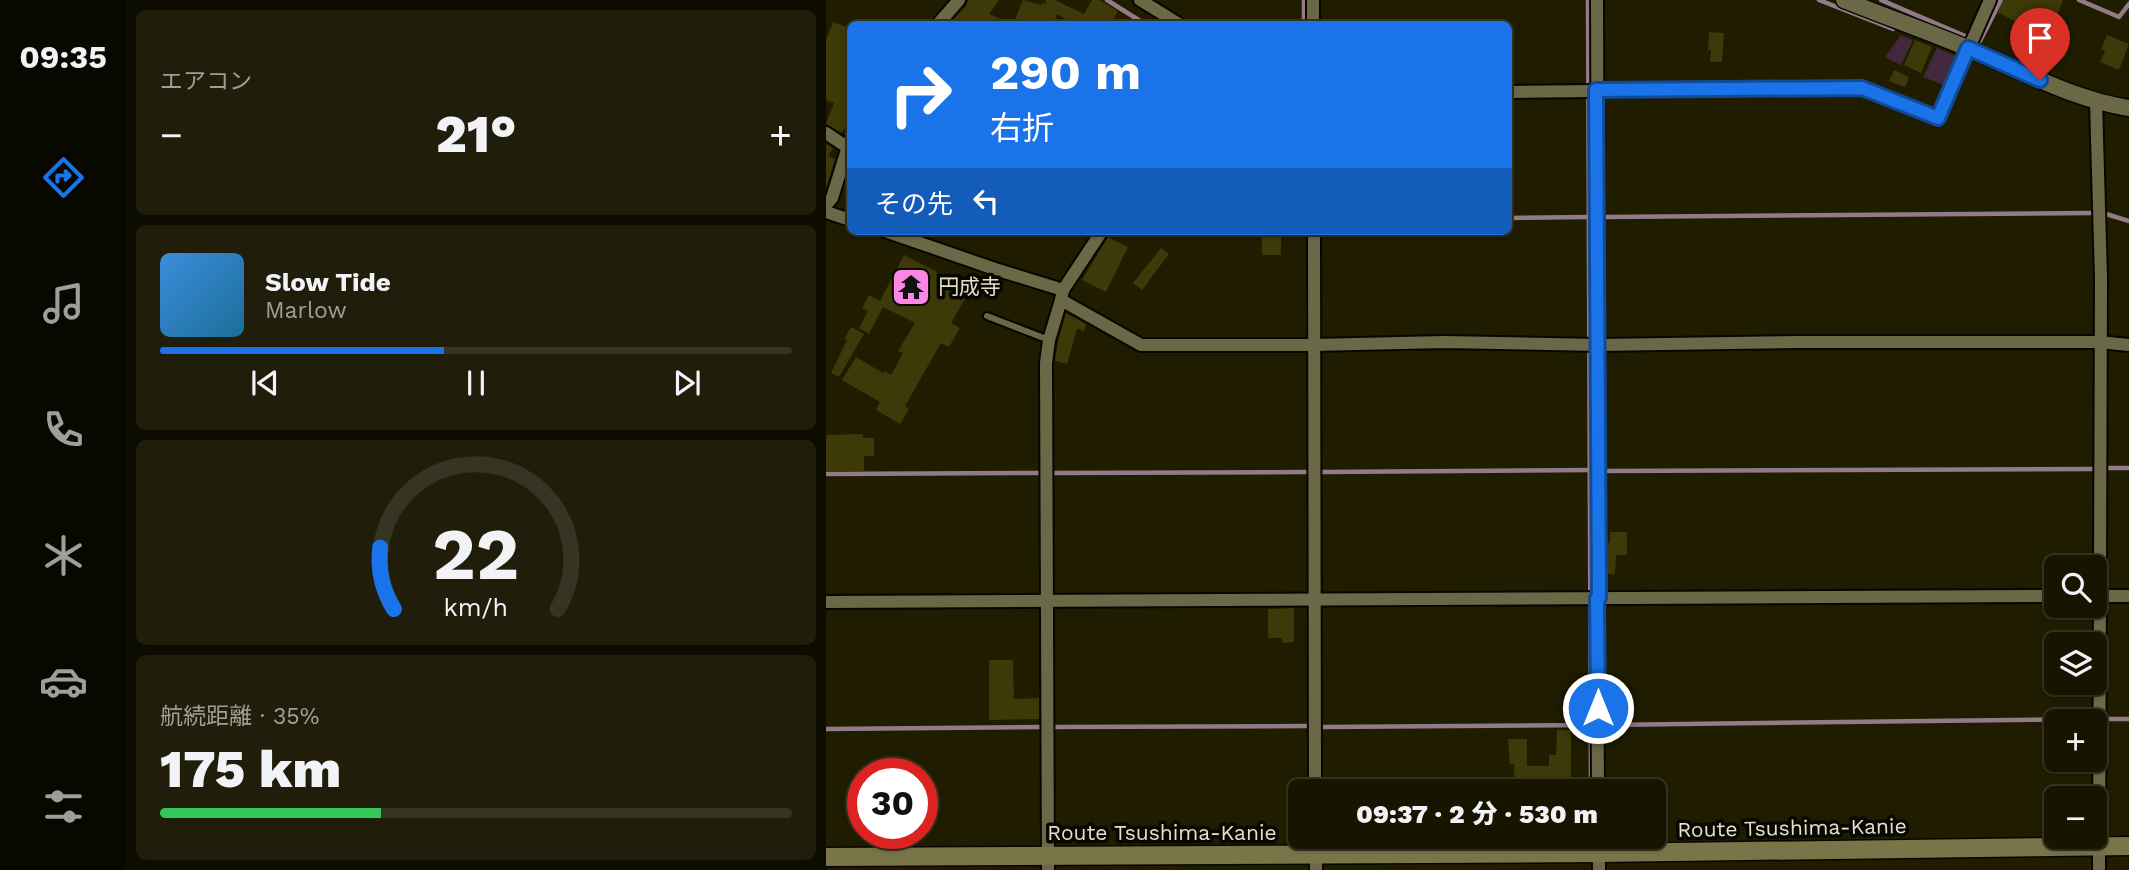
<!DOCTYPE html>
<html lang="ja">
<meta charset="utf-8">
<style>
:root{--surface:#171500;--page:#201e0a;--text:#f1f3f6;--muted:#9e9f99;--line:#363422;--accent:#1a73e8}
body{margin:0;font-family:"Work Sans","Noto Sans JP",sans-serif;background:var(--page);color:var(--text);height:100vh;display:flex;flex-direction:column;font-size:26px;white-space:nowrap}
*{box-sizing:border-box;margin:0}
p{font-size:23px;color:var(--muted)}
.icon{flex:none;width:38px;height:38px;fill:none;stroke:currentColor;stroke-width:2;stroke-linecap:round;stroke-linejoin:round}
.map{position:relative;flex:1;overflow:hidden}
.side{display:flex;flex-direction:column;gap:10px;padding:10px;background:#0d0c00;width:700px}
.side>*{flex:none}
.hud{position:absolute;left:21px;top:21px;width:665px;height:214px;border-radius:10px;box-shadow:0 2px 5px #0004,0 0 0 2px var(--line);background:#1a73e8;color:#fff;overflow:hidden}
.buttons{position:absolute;left:1218px;top:555px;display:grid;gap:14px}
.buttons a{display:grid;place-items:center;width:63px;height:63px;border-radius:10px;background:var(--surface);box-shadow:0 2px 5px #0004,0 0 0 2px var(--line);font-size:35px}
.speed{position:absolute;left:21px;top:758px;display:flex;gap:14px;font-size:35px;font-weight:700;text-align:center}
.speed>*{display:grid;place-content:center;width:91px;height:91px;border-radius:50%;background:var(--surface);box-shadow:0 2px 5px #0004,0 0 0 2px var(--line);line-height:1}
.speed .limit{border:10px solid #d22;background:#fff;color:#111}
.pin{position:absolute;display:grid;place-items:center;width:60px;height:60px;color:#fff;margin:-72px -30px;border-radius:50% 50% 50% 0;rotate:-45deg;box-shadow:0 0 7px #0007}
.pin .icon{rotate:45deg}
.me{position:absolute;width:77px;margin:-38px;rotate:0deg;stroke-linejoin:round;filter:drop-shadow(0 0 5px #0008)}
.turn{display:flex;align-items:center;gap:24px;height:147px;padding:0 28px;font-size:32px}
.turn .icon{width:91px;height:91px;stroke-width:2.5}
.turn b{display:block;font-size:49px;line-height:60px}
.then{display:flex;align-items:center;height:66px;padding:0 28px;background:#0003;gap:14px;font-size:26px}
.big{font-size:52px;font-weight:800;line-height:1.1}
.side .tile{flex:1;display:flex;flex-direction:column;justify-content:center;gap:10px;min-width:0;padding:0 24px;border-radius:10px;background:var(--page)}
.side .dial{align-items:center;gap:0}
.dial svg{height:182px;overflow:visible;fill:none;stroke:var(--line);stroke-width:7;stroke-linecap:round;text-anchor:middle}
.dial text{fill:var(--text);stroke:none}
.song{display:flex;align-items:center;gap:21px}
.cover{width:84px;height:84px;border-radius:10px;background:linear-gradient(135deg,hsl(210 70% 55%),hsl(200 70% 35%))}
.played{height:7px;border-radius:4px;background:linear-gradient(90deg,var(--accent) 45%,var(--line) 45%)}
.keys{display:flex;justify-content:space-around;direction:ltr}
.heat{display:flex;justify-content:space-between;align-items:center;font-size:38px;direction:ltr}
.charge{height:10px;border-radius:5px;background:linear-gradient(90deg,#34c759 35%,var(--line) 0)}
.trip{position:absolute;left:462px;top:779px;width:378px;height:70px;border-radius:10px;background:var(--surface);box-shadow:0 2px 5px #0004,0 0 0 2px var(--line);font-weight:800;line-height:70px;text-align:center}
main{display:flex;flex:1;min-height:0}
.tabs{display:flex;flex-direction:column;width:126px;justify-content:space-around;align-items:center;background:#090800;color:var(--muted)}
.tabs .icon{width:49px;height:49px}
.tabs .current{color:var(--accent)}
.tabs b{font-size:32px;color:var(--text)}
.map>svg:first-child{display:block}
</style>
<main>
<nav class="tabs">
<b>09:35</b>
<svg class="icon current" aria-label="directions" viewBox="0 0 24 24"><path d="M12 3l9 9-9 9-9-9zM9 14v-3h6M13 9l2 2-2 2"/></svg>
<svg class="icon" aria-label="music" viewBox="0 0 24 24"><path d="M9 18V5l10-2v13"/><circle cx="6" cy="18" r="3"/><circle cx="16" cy="16" r="3"/></svg>
<svg class="icon" aria-label="phone" viewBox="0 0 24 24"><path d="M5 4h4l2 5-3 2q2 4 5 5l2-3 5 2v4C11 20 4 13 5 4z"/></svg>
<svg class="icon" aria-label="climate" viewBox="0 0 24 24"><path d="M12 3v18M4 7l16 10M4 17L20 7"/></svg>
<svg class="icon" aria-label="car" viewBox="0 0 24 24"><path d="M5 17H2v-5l4-1 3-4h7l3 4 3 1v5h-3M9 17h6M6 11h13"/><circle cx="7" cy="17" r="2"/><circle cx="17" cy="17" r="2"/></svg>
<svg class="icon" aria-label="filters" viewBox="0 0 24 24"><path d="M4 7h16M4 17h16"/><circle cx="9" cy="7" r="2"/><circle cx="15" cy="17" r="2"/></svg>
</nav>
<section class="side">
<div class="tile"><p>エアコン</p>
<div class="heat"><a>−</a><b class="big">21°</b><a>+</a></div>
</div>
<div class="tile">
<div class="song"><i class="cover"></i><div><b>Slow Tide</b><p>Marlow</p></div></div>
<div class="played"></div>
<div class="keys"><svg class="icon" aria-label="previous" viewBox="0 0 24 24"><path d="M18 5L8 12l10 7zM5 5v14"/></svg><svg class="icon" aria-label="pause" viewBox="0 0 24 24"><path d="M8 5v14M16 5v14"/></svg><svg class="icon" aria-label="next" viewBox="0 0 24 24"><path d="M6 5l10 7-10 7zM19 5v14"/></svg></div>
</div>
<div class="tile dial"><svg viewBox="0 0 100 80">
<path d="M14 69A42 42 0 1 1 86 69"/>
<path d="M14 69A42 42 0 0 1 8 42" stroke="#1a73e8"/>
<text x="50" y="56" font-size="32" font-weight="700">22</text>
<text x="50" y="72" font-size="11">km/h</text>
</svg></div>
<div class="tile"><p>航続距離 · 35%</p><b class="big">175 km</b><div class="charge"></div></div>
</section>
<div class="map">
<svg width="1303" height="870" viewBox="0 0 1303 870">
<rect width="100%" height="100%" fill="#1f1c00"/>
<g fill="#43273d">
<polygon points="1075,35 1087,40 1075,65 1059,57"/>
<polygon points="1111,48 1130,56 1118,85 1097,77"/>
</g>
<g fill="none" stroke-linecap="round" stroke-linejoin="round">
<g stroke="#947a89" stroke-width="4.5">
<polyline points="281,0 319,24"/>
<polyline points="478,0 478,24"/>
<polyline points="762,0 765,791"/>
<polyline points="993,0 1067,29"/>
<polyline points="1055,0 1139,36"/>
<polyline points="1253,0 1293,17 1303,4"/>
<polyline points="1154,41 1175,0"/>
<polyline points="1277,213 1303,221"/>
<polyline points="778,217 1265,213"/>
<polyline points="682,218 762,217"/>
<polyline points="1281,468 1303,468"/>
<polyline points="778,471 1266,469"/>
<polyline points="496,472 765,470"/>
<polyline points="227,473 479,472"/>
<polyline points="0,474 212,473"/>
<polyline points="1279,719 1303,719"/>
<polyline points="779,725 1265,719"/>
<polyline points="228,727 480,726"/>
<polyline points="497,727 766,725"/>
<polyline points="0,729 213,727"/>
</g>
</g>
<g fill="#3d3909">
<polygon points="142,0 173,0 163,14 187,24 123,24 140,6"/>
<polygon points="197,0 215,5 216,3 219,4 220,0 229,0 258,14 266,0 273,0 292,11 285,24 248,24 231,14 227,24 187,24"/>
<polygon points="1178,0 1237,0 1227,27 1213,53 1196,44 1204,29 1171,12"/>
<polygon points="7,22 24,28 24,118 16,133 0,124 8,103 0,100 0,40"/>
<polygon points="883,32 898,33 896,62 884,62 885,50 882,50"/>
<polygon points="1281,35 1303,44 1293,70 1274,62 1279,51 1275,49"/>
<polygon points="1089,40 1106,47 1095,73 1078,65"/>
<polygon points="1068,70 1083,77 1079,87 1063,81"/>
<polygon points="0,144 7,148 2,156 9,159 0,188"/>
<rect x="436" y="231" width="19" height="24"/>
<polygon points="282,237 302,247 280,292 256,280"/>
<polygon points="335,248 343,254 316,290 307,283"/>
<polygon points="78,255 111,272 110,275 119,280 116,286 139,299 125,323 134,328 123,347 115,343 79,406 83,409 74,424 50,410 54,402 16,380 30,357 57,373 58,371 65,375 77,353 72,351 89,323 57,307 43,334 33,328 42,311 36,308 43,295 54,301"/>
<polygon points="240,313 260,324 258,331 251,329 241,364 229,361 232,342"/>
<polygon points="25,327 38,334 13,377 5,373 21,340 18,339"/>
<polygon points="37,434 37,438 48,438 48,456 38,456 38,471 0,472 0,435"/>
<polygon points="784,532 801,532 801,555 790,555 789,574 782,574 782,543 784,543"/>
<polygon points="468,608 468,642 456,643 456,638 442,638 442,609"/>
<polygon points="163,660 187,660 188,699 213,698 213,719 163,720"/>
<polygon points="731,730 745,730 745,780 707,781 707,791 689,791 688,764 684,764 682,739 701,739 701,766 723,766 723,755 730,755"/>
</g>
<g fill="none" stroke-linecap="round" stroke-linejoin="round">
<g stroke="#090600" stroke-width="10">
<polyline id="service" points="161,316 223,340"/>
</g>
<g stroke="#090600" stroke-width="16">
<g id="minor">
<polyline points="314,0 353,24"/>
<polyline points="487,0 487,24"/>
<polyline points="771,0 773,598"/>
<polyline points="112,24 133,0"/>
<polyline points="682,92 1036,88 1112,118 1164,0"/>
<polyline points="1270,102 1275,278 1273,870"/>
<polyline points="0,133 21,147"/>
<polyline points="0,205 6,198 24,140"/>
<polyline points="0,212 24,220"/>
<polyline points="59,231 169,269 237,290"/>
<polyline points="276,231 237,290 235,300 315,345 487,345 618,342 772,345 971,342 1273,342 1303,345"/>
<polyline points="488,231 489,791"/>
<polyline points="1269,596 1303,596"/>
<polyline points="771,598 772,791"/>
<polyline points="0,602 1230,596"/>
<polyline points="490,836 490,870"/>
<polyline points="773,836 773,870"/>
<polyline points="222,870 220,363 223,340 235,300"/>
</g>
</g>
<g stroke="#090600" stroke-width="19">
<path id="tertiary" d="M1018,0C1063,18 1109,34 1153,53C1202,74 1250,100 1303,108"/>
</g>
<g stroke="#090600" stroke-width="21">
<polyline id="secondary" points="0,857 773,853 1303,846"/>
</g>
<use href="#service" stroke="#6b6848" stroke-width="6"/>
<use href="#minor" stroke="#6b6848" stroke-width="12"/>
<use href="#tertiary" stroke="#6b6848" stroke-width="16"/>
<use href="#secondary" stroke="#797549" stroke-width="18"/>
</g>
<g fill="none" stroke-linecap="round" stroke-linejoin="round">
<g stroke="#114b97" stroke-width="18">
<polyline id="route" points="772,708 771,598 773,598 770,90 1036,88 1112,118 1142,48 1214,80"/>
</g>
<use href="#route" stroke="#1a73e8" stroke-width="12"/>
</g>
<defs>
<g id="temple-square" transform="scale(2.0125)"><rect x="-9" y="-9" width="18" height="18" rx="4" fill="#fc86e4" stroke="#080700"/><path d="M0-6L5-2H3V0L6.5 2.5H4V6H1.5V3h-3V6H-4V2.5H-6.5L-3 0V-2H-5Z" fill="#111"/></g>
</defs>
<g fill-rule="evenodd">
<use href="#temple-square" x="85" y="287"/>
</g>
<g text-anchor="middle" stroke-width="7" stroke-linejoin="round" paint-order="stroke">
<g font-size="21" fill="#e1e0ce" stroke="#080700" text-anchor="start">
<text x="112" y="294">円成寺</text>
</g>
<g font-size="21" fill="#e1e0ce" stroke="#080700">
<text transform="translate(966 828) rotate(-1)" y="7">Route Tsushima-Kanie</text>
<text x="336" y="840">Route Tsushima-Kanie</text>
</g>
</g>
</svg>
<div class="buttons">
<a><svg class="icon" aria-label="search" viewBox="0 0 24 24"><circle cx="10" cy="10" r="6"/><path d="M15 15l6 6"/></svg></a>
<a><svg class="icon" aria-label="layers" viewBox="0 0 24 24"><path d="M12 4l9 5-9 5-9-5zM3 14l9 5 9-5"/></svg></a>
<a>+</a>
<a>−</a>
</div>
<div class="speed"><div class="limit">30</div></div>
<div class="pin" style="left:1214px;top:80px;background:#d93025"><svg class="icon" aria-label="arrive" viewBox="0 0 24 24"><path d="M6 21V4h12l-3 4 3 4H6"/></svg></div>
<svg class="me" style="left:772px;top:708px" viewBox="-20 -20 40 40"><circle r="17" fill="#1a73e8" stroke="#fff" stroke-width="3"/><path d="M0-11L8 9 0 5-8 9z" fill="#fff"/></svg>
<div class="trip">09:37 · 2 分 · 530 m</div>
<div class="hud">
<div class="turn"><svg class="icon" aria-label="right" viewBox="0 0 24 24"><path d="M7 20v-9h11M14 6l5 5-5 5"/></svg><div><b>290 m</b>右折</div></div>
<div class="then">その先<svg class="icon" aria-label="left" viewBox="0 0 24 24"><path d="M17 20v-9H6M10 6l-5 5 5 5"/></svg></div>
</div>
</div>
</main>
